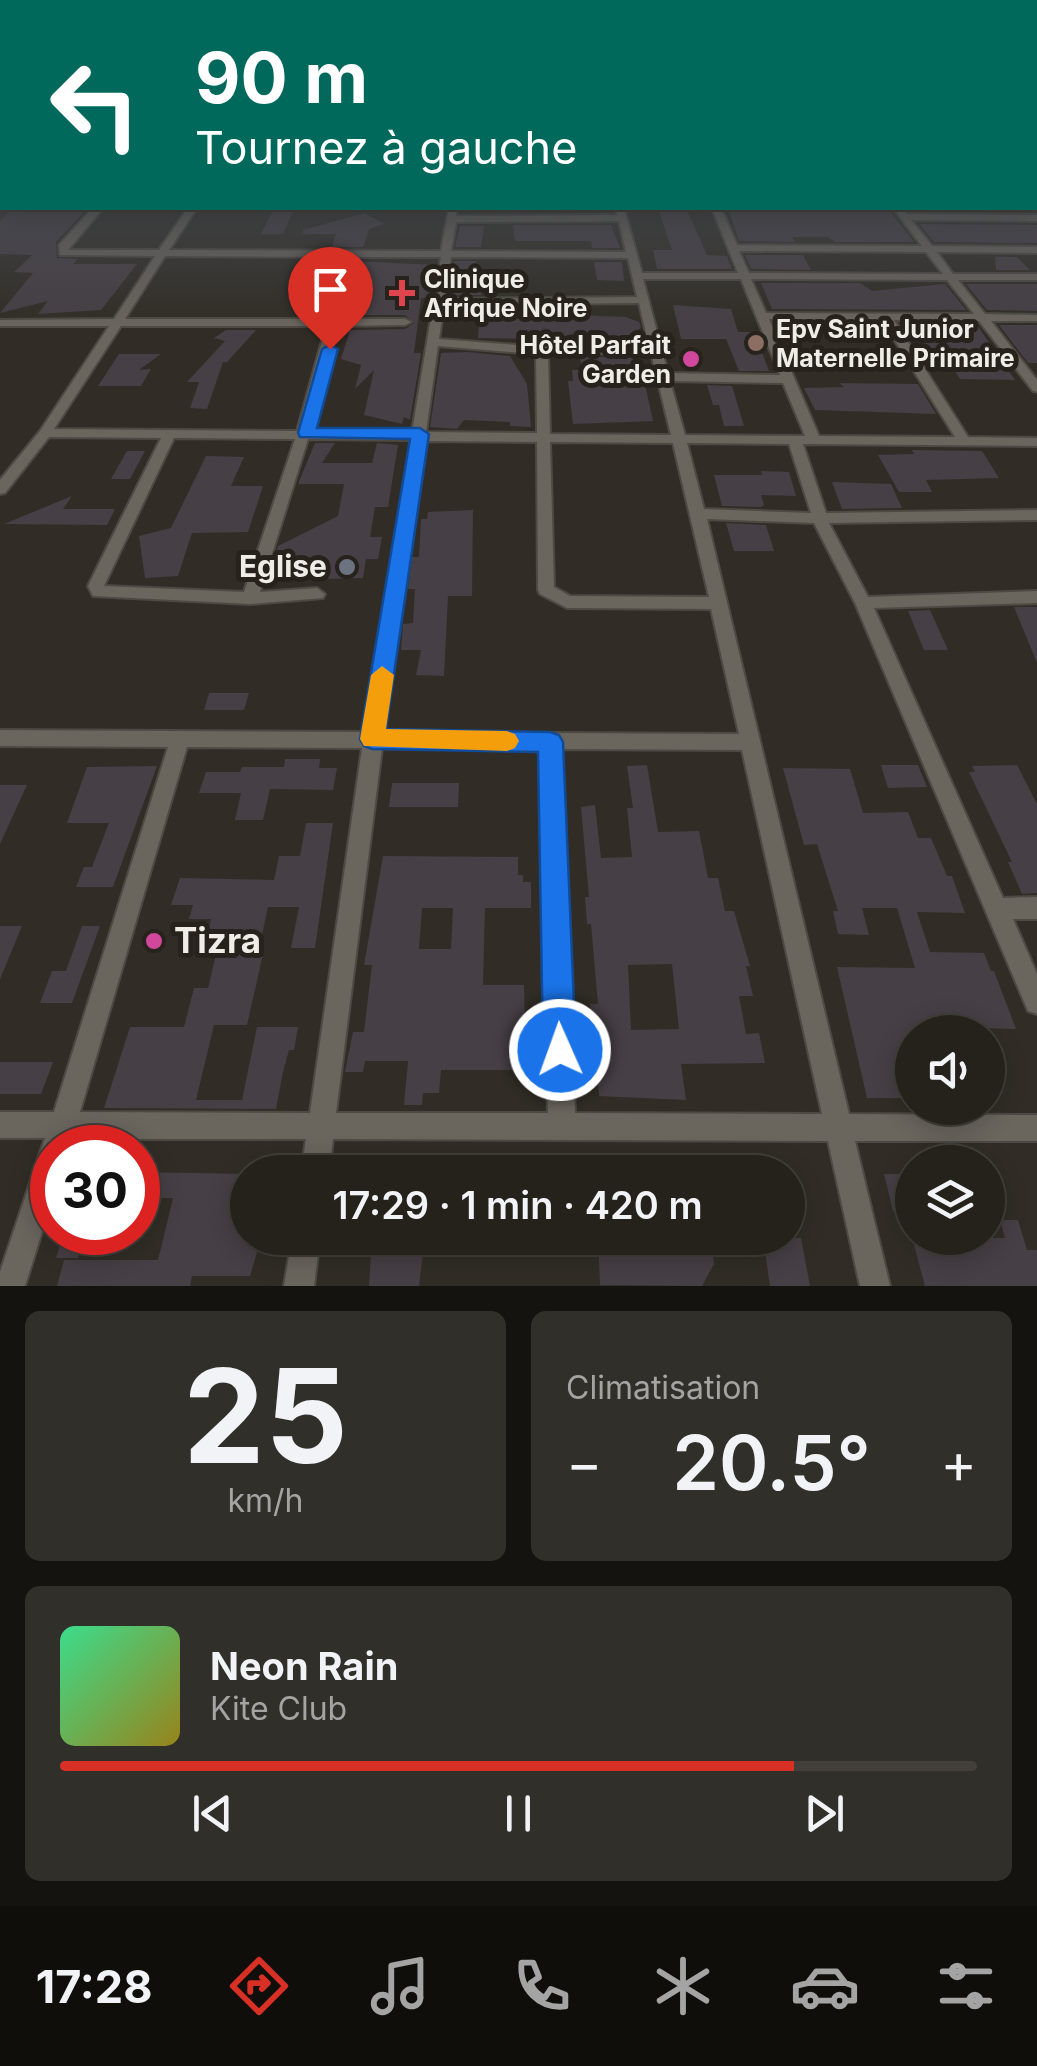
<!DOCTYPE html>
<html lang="fr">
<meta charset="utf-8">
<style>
:root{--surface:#25221c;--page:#312f29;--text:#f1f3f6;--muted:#a3a4a3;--line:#423f3b;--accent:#d93025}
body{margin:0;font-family:Inter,sans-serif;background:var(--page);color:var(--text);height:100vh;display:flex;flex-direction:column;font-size:38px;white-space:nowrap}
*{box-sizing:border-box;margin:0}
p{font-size:32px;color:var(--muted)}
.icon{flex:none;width:55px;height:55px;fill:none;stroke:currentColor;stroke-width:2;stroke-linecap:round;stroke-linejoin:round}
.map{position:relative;height:1286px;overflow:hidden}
.details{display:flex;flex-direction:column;gap:25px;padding:25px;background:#14130f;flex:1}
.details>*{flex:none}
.guide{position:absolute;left:0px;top:0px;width:1038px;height:210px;box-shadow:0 5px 25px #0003,0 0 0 2px var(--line);background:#00695c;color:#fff;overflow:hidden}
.buttons{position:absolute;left:895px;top:1015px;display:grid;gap:20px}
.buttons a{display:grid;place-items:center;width:110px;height:110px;border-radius:50%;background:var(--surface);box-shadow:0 5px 25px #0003,0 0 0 2px var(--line);font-size:50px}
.speed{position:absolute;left:30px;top:1125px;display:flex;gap:20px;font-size:50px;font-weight:700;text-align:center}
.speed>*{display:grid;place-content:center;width:130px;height:130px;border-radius:50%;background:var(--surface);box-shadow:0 5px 25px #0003,0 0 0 2px var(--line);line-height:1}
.speed .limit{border:15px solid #d22;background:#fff;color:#111}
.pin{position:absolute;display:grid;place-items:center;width:85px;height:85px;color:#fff;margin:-102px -42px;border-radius:50% 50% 50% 0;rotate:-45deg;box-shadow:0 0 10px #0007}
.pin .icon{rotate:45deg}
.me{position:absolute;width:110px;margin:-55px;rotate:358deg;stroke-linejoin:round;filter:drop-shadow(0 0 8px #0008)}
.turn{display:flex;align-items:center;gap:35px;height:210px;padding:0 30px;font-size:45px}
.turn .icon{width:130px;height:130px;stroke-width:2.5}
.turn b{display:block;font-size:70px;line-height:85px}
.big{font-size:75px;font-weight:600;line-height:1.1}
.details .tile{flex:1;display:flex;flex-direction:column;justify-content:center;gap:15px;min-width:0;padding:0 35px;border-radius:15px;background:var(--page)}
.details .dial{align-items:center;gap:0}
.dial b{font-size:130px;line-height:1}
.song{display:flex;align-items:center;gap:30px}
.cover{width:120px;height:120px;border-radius:15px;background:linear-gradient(135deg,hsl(150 70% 55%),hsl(50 70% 35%))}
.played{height:10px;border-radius:5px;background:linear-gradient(90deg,var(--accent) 80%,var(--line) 80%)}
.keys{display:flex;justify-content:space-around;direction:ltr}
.heat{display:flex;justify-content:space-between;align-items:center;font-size:55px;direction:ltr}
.details .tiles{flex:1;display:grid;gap:25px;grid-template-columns:1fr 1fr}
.tile:last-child{grid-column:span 2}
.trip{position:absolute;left:230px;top:1155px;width:575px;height:100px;border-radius:50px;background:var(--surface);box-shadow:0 5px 25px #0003,0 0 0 2px var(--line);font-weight:600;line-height:100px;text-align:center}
.tab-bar{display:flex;height:160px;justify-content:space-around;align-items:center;background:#0f0e0b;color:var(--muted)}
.tab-bar .icon{width:70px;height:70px}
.tab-bar .selected{color:var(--accent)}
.tab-bar b{font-size:45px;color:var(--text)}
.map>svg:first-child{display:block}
</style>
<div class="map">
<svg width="1037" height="1286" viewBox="0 0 1037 1286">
<rect width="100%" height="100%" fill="#312d26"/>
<g fill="#463f45" fill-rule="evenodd">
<polygon points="13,208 88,208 56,242 57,258 78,259 73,264 137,264 101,310 38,314 48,301 0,313 33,273 14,272 32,255 0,254 0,221"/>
<polygon points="274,208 295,208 283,234 261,234"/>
<polygon points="658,208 686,208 707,255 727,256 732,269 657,269 653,250 672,250"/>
<polygon points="728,208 889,210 914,242 835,242 828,237 792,237 795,242 739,241"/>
<polygon points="364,213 385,224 369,229 363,247 332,247 336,234 303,234 303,230"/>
<polygon points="919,224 1037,225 1037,243 934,242"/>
<polygon points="513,225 611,225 620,248 592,248 591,241 515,241"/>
<polygon points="460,226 484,226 481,247 455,247"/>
<polygon points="745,255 803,255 811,270 751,269"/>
<polygon points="944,256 1017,257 1030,270 996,270 995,257"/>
<polygon points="355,261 436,265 431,297 421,298 414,353 421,353 410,420 404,417 402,424 364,415 374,370 355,389 361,365 341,359 350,330 405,329 414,323 405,315 348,315 357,274 352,274"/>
<polygon points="454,261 476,261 475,281 483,281 481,295 449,295"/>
<polygon points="594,262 622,262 624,281 597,280"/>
<polygon points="761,283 860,283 872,291 945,284 966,310 772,309"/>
<polygon points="966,284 1037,284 1037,311 987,310"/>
<polygon points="673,305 731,309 738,332 754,332 769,371 739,371 726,339 681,339"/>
<polygon points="480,308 508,308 507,319 544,319 552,314 626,317 639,322 641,327 629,342 577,343 576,333 554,339 478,338"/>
<polygon points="901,324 977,325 1015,380 960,379 942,351 919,351"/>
<polygon points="999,325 1037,325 1037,363 1028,363"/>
<polygon points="226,330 256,330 227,362 223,362 207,409 190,408 199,382 187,382 225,341 214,338"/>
<polygon points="467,352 510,356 527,384 531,427 510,426 510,422 464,420 457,429 430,427 441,353"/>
<polygon points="119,354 161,354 139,370 151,369 141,386 98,386"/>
<polygon points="580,357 639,357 653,421 573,424 568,381 573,381 572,370 582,370"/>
<polygon points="839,383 918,384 936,414 815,410 804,388 844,387"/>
<polygon points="707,385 732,386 744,426 724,426 719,405 713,405"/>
<polygon points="315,443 335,443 322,463 372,463 377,443 398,445 388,507 375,507 370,537 382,537 378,559 366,559 363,578 324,579 325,573 311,573 313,558 275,556 278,546 338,516 344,484 298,484"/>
<polygon points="912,450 982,451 999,478 926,480 932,492 899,492 878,455 914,454"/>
<polygon points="127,451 145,451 130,479 111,479"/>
<polygon points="206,456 244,457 231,486 263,486 248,532 192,533 178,576 145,578 139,536 171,528"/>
<polygon points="761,471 789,472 796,496 761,495 764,505 761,507 722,506 714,475 762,475"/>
<polygon points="832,482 891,484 902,508 842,509"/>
<polygon points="72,496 63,509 115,509 107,525 4,524"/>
<polygon points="473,510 472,596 448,596 444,676 416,675 421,650 401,650 403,624 413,623 415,589 408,589 412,557 419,557 421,519 427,519 428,512"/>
<polygon points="726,523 766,525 774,551 734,551"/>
<polygon points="1014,607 1037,607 1037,663"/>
<polygon points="930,610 948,650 924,650 908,611"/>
<polygon points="209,693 249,693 244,710 204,710"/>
<polygon points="285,759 320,759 319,768 337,768 333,790 270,789 263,820 235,820 241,793 199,793 206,772 240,772 242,767 284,767"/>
<path d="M647,765L658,832L699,831L708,878H718L725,911H734L750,966H746L753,996H739L746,1034L759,1033L765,1063L681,1064L686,1100L599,1096L590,1004H598L591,924H587L585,897H589L581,807L595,805L601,858L632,857L627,808H633L627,766ZM672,964L679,1029L631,1030L628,965Z"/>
<polygon points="881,765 918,765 927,787 888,788"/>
<polygon points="1017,765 1037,804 1037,893 1022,894 1008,862 1012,862 969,772 975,772 972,766"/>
<polygon points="157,766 113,887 76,887 84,867 92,867 109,823 67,823 87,767"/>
<polygon points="783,768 850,769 863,813 908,812 918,838 931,838 947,876 952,876 965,913 917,912 930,952 984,953 991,971 994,971 1016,1029 933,1027 934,1032 912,1032 912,1098 867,1098 837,967 915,968 897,908 862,908 869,935 838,934 833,911 838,911 817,844 804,845"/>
<polygon points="392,783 459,783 458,807 389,807"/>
<polygon points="0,785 27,785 0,844"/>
<polygon points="306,823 333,823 315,948 291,948 299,907 268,907 258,954 263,954 247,1025 214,1025 196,1100 242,1100 257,1027 298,1027 294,1050 289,1050 283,1072 276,1109 104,1108 130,1027 184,1027 194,988 208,988 219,942 205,942 211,919 189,919 193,905 171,905 180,878 274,880 279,856 300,856"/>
<path d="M383,856L518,857V875H523V882H531V908H485L483,985H524L526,1070H441L439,1093H423L422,1105H404L408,1061H365L363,1072H345L353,1032H364L372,965H364ZM422,908H453L451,949H419Z"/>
<polygon points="0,926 22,926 0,979"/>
<polygon points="82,926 100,926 72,1003 40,1003 52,971 66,971"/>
<polygon points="0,1062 53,1062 41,1094 0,1094"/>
<polygon points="374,1155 414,1156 412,1172 372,1171"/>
<polygon points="138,1172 248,1174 248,1238 261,1238 250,1276 192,1276 190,1286 57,1286 64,1260 158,1260 173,1198 148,1198 143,1218 138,1217"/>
<polygon points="884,1174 912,1174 912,1211 893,1211"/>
<polygon points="1000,1220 1018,1220 1027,1250 1037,1250 1037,1286 925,1286 914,1245 933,1245 931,1238 1005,1238"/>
<polygon points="64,1232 86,1232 78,1258 56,1258"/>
<polygon points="372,1238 425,1238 419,1286 369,1286"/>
<polygon points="598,1238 634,1238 636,1256 673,1255 671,1238 711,1238 714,1264 702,1286 600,1285"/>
<polygon points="763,1238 801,1238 810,1286 770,1286"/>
</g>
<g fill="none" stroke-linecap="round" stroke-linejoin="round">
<g stroke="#4d4943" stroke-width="4">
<g id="street">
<rect x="0" y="183" width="2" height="6"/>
<path d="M93,208H103L68,250H159L188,208H197L169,250L441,251L449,208H457L456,216L617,215L616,208H624L642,273H738L712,208H721L737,245L922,246L893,208H901L907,214L1037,215V221L911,220L932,246L1037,247V253L937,252L953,274H1037V280H958L985,314L1037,315V321H991L1037,380V392L1033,391L979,321L894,320L968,437L1037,438V446L803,444L826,513L1037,510V520L829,523L868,597L1037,591V603L874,608L1003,898L1037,897V919H1013L1037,974V1014L1028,1011L855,603L814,523L707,519L849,1114L1037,1115V1141H855L890,1286H860L828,1141L333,1139L329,1172H301L306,1139H72L70,1148H52V1200L25,1286H0V1272L45,1138H0V1112H54L168,747L0,746V730L364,732L411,440L308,439L260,592L317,588L325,594L323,598L250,604L93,596L88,586L161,438L49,437L5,493L0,494V480L40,431L109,326H0V320L114,319L155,256L60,255L59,245ZM619,221L626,252L451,251L456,222ZM739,251L926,252L943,274L749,273ZM165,256L342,257L328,319H125ZM352,257H441L412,432L311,431L338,326L405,325L411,322L405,319H339ZM451,257L628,258L637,297L445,299ZM643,279H741L780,375L668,373ZM751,279L947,280L974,314L766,313ZM639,303L649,346L542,347L439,339L444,305ZM769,319L882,320L955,437L819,436ZM121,326H326L297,431L54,429ZM438,346L536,354L537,433L426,432ZM651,353L671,435L550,434L548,354ZM670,381L783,383L805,436L685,435ZM174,438L295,439L244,592L104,586ZM425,441L537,442L538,590L540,594L567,608L711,609L739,734L384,732ZM550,442L673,443L709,597L570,596L554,587ZM687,443L789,444L811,513L704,509ZM187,747L362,748L310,1113L80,1112ZM382,748L540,749L548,1113H336ZM560,749L742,750L822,1114L575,1113Z"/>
<polygon points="292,1238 320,1238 314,1286 284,1286"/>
</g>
</g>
<use href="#street" fill="#6a655d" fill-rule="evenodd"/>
</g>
<linearGradient id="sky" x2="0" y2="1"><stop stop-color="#1b1915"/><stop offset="0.45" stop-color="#484c52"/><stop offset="1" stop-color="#484c52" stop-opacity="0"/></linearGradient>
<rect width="1037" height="329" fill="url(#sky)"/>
<polygon fill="#1a73e8" stroke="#114b97" stroke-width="2.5" points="330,345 338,349 317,428 420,428 429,434 386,729 550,732 559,735 563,742 576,1050 571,1061 560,1066 548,1061 543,1050 538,752 372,749 364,746 360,739 410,439 300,437 298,433 322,349"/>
<polygon fill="#f59e0b" points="382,666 394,675 386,729 507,731 515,734 519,741 515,748 507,751 364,746 360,739 371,675"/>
<path fill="#e0444e" stroke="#27231c" stroke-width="4" d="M397 278h10v10h10v10h-10v10h-10v-10h-10v-10h10z"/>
<circle fill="#8d6e63" stroke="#27231c" stroke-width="4" cx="756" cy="343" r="10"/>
<g fill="#d1479c" stroke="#27231c" stroke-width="4">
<circle cx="691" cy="359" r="10"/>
<circle cx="154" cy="941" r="10"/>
</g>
<circle fill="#6b7280" stroke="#27231c" stroke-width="4" cx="347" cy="567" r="10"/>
<g text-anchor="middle" stroke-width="10" stroke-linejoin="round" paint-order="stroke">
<g font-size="25" font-weight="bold" fill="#f0ece8" stroke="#27231c" text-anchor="start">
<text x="424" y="288">Clinique<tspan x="424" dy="29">Afrique Noire</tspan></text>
<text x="776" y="338">Epv Saint Junior<tspan x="776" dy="29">Maternelle Primaire</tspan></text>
<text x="671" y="354" text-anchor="end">Hôtel Parfait<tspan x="671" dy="29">Garden</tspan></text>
</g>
<g font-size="30" font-weight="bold" fill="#f0ece8" stroke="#27231c" text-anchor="end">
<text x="327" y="577">Eglise</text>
</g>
<g font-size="35" font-weight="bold" fill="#f0ece8" stroke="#27231c" text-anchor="start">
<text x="174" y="953">Tizra</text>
</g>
</g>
</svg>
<div class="buttons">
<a><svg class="icon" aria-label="sound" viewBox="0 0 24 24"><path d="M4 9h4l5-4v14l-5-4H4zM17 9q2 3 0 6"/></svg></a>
<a><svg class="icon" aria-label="layers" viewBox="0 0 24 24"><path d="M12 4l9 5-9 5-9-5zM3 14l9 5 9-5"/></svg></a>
</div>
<div class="speed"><div class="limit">30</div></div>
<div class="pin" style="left:330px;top:349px;background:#d93025"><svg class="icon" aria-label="arrive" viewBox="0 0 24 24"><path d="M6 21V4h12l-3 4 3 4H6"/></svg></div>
<svg class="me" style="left:560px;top:1050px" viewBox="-20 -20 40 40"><circle r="17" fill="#1a73e8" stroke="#fff" stroke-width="3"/><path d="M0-11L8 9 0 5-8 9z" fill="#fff"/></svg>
<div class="trip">17:29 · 1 min · 420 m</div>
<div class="guide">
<div class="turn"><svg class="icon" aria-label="left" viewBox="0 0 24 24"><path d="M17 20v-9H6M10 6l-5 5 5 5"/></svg><div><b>90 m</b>Tournez à gauche</div></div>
</div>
</div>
<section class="details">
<div class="tiles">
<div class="tile dial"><b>25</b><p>km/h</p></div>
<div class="tile"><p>Climatisation</p>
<div class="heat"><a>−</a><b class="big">20.5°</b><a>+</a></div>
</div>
<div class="tile">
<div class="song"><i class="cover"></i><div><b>Neon Rain</b><p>Kite Club</p></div></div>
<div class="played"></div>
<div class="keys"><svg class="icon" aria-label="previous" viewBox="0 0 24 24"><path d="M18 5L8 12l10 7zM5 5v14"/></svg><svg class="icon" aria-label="pause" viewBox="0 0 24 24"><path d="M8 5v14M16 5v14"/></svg><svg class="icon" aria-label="next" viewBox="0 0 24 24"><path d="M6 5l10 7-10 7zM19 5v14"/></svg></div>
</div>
</div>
</section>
<nav class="tab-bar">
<b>17:28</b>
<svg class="icon selected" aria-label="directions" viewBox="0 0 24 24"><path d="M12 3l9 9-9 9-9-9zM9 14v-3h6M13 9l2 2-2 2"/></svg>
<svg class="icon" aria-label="music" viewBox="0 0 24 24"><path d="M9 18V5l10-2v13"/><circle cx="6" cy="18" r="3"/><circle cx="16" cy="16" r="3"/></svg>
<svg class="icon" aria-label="phone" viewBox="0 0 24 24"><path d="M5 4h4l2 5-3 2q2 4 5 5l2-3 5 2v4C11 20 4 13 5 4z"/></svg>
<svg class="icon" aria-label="climate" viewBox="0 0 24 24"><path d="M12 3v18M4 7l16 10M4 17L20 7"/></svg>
<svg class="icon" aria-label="car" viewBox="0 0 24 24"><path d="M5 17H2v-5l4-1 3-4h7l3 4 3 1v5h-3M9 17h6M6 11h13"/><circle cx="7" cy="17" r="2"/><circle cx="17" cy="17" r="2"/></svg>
<svg class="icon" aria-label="filters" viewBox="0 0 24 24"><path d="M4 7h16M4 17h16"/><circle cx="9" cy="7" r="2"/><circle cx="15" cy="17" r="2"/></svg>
</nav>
